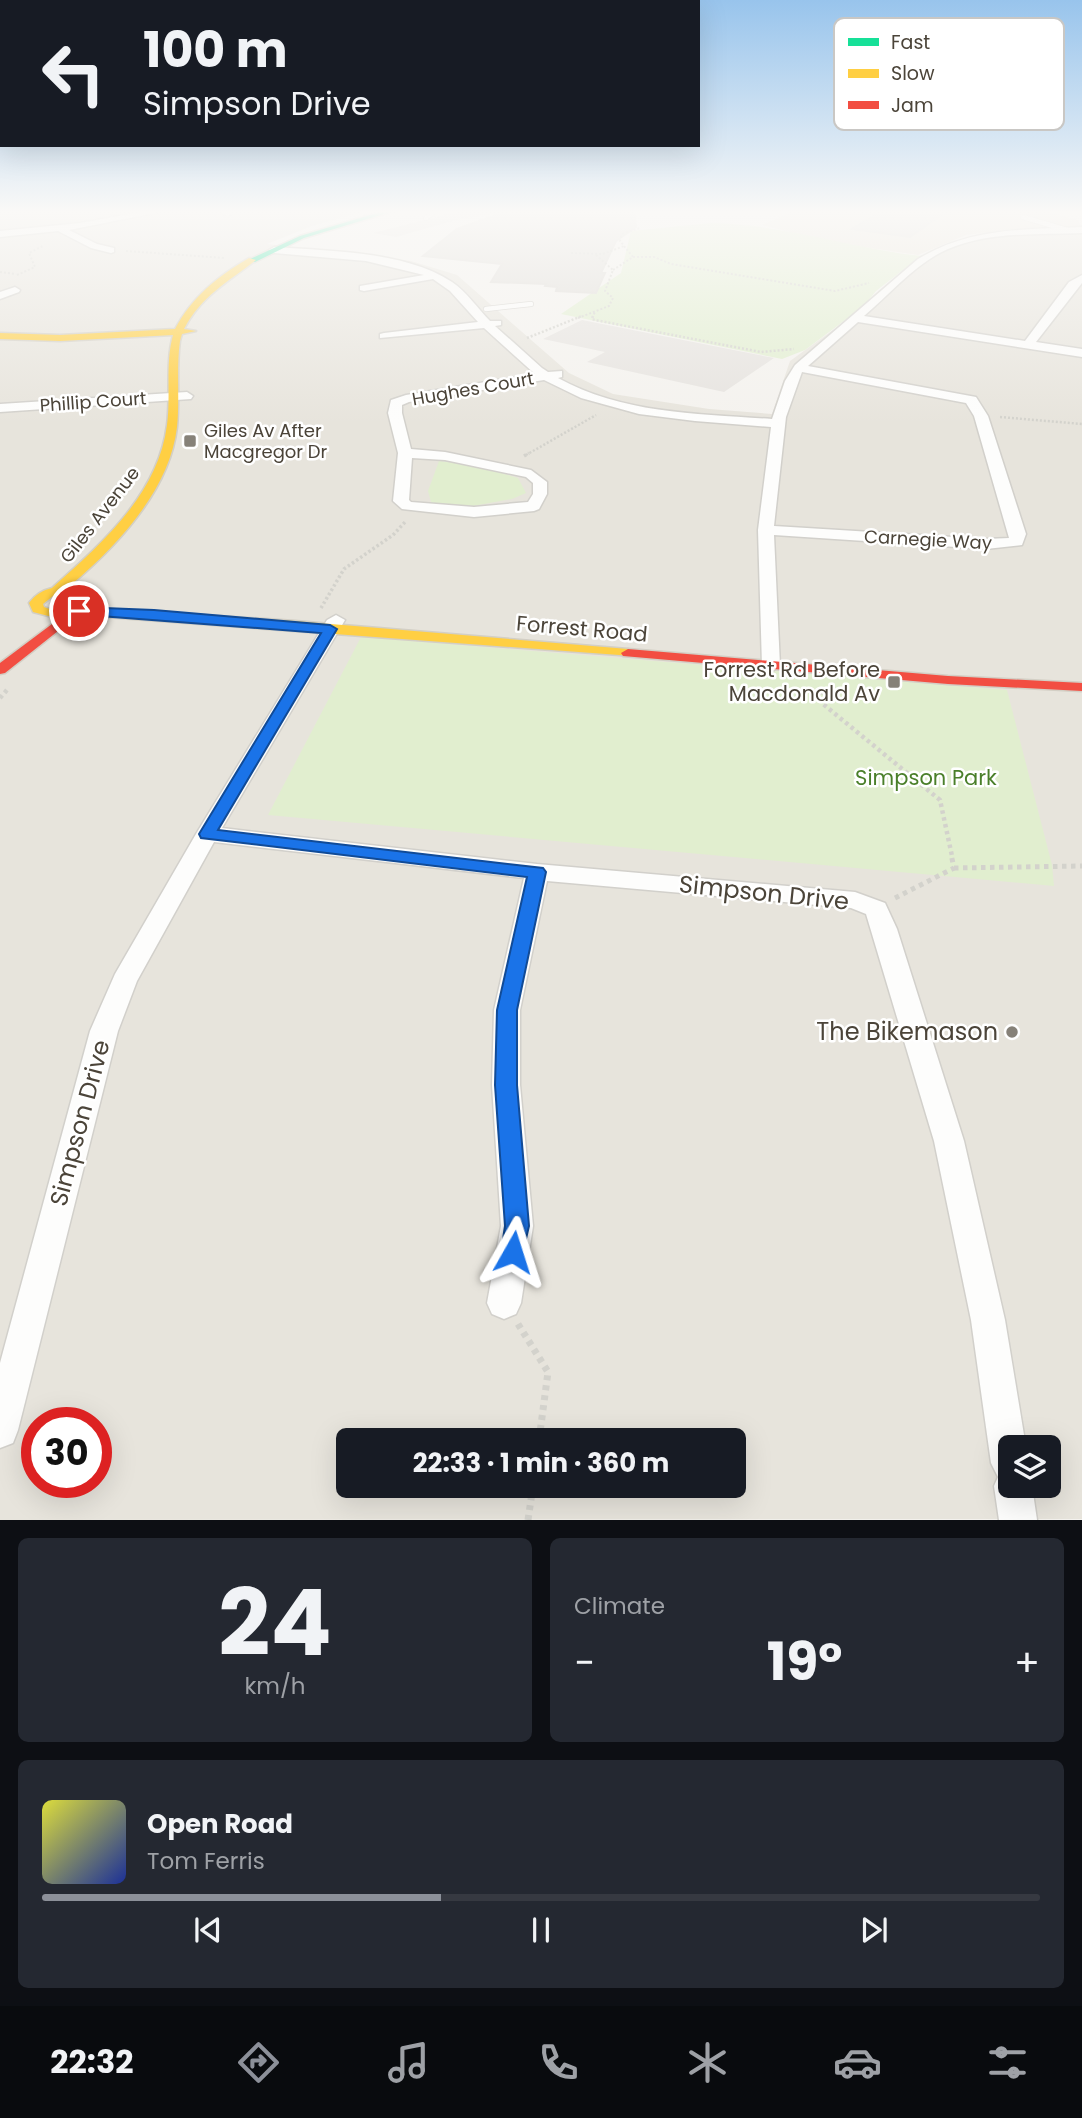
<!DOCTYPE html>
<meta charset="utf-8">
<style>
:root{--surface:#171b24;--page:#242831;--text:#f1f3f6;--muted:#9ea1a6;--line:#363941;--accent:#8c9099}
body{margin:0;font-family:Poppins,sans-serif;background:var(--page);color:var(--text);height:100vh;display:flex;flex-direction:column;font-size:26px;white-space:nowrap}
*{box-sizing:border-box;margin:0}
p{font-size:23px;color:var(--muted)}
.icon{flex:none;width:38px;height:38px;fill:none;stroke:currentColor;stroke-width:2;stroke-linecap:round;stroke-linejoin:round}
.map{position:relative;height:1520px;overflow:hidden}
.sheet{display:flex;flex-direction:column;gap:18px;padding:18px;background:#0d0f14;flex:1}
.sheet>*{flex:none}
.guide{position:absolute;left:0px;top:0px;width:700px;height:147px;box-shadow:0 7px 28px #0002;background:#171b24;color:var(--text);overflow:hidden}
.buttons{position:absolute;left:998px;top:1435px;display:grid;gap:14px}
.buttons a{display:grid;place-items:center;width:63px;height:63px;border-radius:10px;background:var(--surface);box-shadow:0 7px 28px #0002;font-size:35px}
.speed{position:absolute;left:21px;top:1407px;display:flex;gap:14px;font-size:35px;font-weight:700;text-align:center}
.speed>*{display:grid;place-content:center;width:91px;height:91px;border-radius:50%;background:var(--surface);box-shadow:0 7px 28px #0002;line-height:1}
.speed .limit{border:10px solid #d22;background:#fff;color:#111}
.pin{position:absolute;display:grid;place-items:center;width:60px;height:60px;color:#fff;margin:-30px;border:4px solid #fff;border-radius:50%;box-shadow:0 2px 7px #0007}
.me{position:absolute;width:77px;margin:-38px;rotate:6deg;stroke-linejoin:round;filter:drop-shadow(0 0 5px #0008)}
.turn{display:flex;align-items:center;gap:24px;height:147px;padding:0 28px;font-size:32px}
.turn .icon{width:91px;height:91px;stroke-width:2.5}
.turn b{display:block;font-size:49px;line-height:60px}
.big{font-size:52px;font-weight:700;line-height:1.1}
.sheet .card{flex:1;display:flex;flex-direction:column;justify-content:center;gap:10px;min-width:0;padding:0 24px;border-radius:10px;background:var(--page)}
.sheet .dial{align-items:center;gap:0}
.dial b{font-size:91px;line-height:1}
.song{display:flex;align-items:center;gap:21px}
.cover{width:84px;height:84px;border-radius:10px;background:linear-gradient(135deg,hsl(60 70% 55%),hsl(230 70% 35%))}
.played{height:7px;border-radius:4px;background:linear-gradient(90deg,var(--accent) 40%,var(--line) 40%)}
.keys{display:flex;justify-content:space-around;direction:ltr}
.heat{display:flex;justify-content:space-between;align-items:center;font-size:38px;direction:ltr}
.sheet .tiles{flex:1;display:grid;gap:18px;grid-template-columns:1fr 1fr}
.card:last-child{grid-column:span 2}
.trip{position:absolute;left:336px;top:1428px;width:410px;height:70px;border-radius:10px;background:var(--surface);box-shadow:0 7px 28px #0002;font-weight:700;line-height:70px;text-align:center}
.menu{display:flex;height:112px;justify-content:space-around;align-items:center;background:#090b0e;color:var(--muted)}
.menu .icon{width:49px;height:49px}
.menu .on{color:var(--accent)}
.menu b{font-size:32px;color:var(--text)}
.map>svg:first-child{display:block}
</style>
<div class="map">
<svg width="1082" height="1520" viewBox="0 0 1082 1520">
<rect width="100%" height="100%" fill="#f4f2ee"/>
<path fill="#e7e4dc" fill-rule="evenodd" d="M0,211H366L312,226L267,244L411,261L457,275L569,373L613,394L709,409L772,414L790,361L848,319L923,258L987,234L1082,228V1519L0,1520ZM37,1423H96V1482H37ZM348,1440H733V1486H348ZM1010,1447H1048V1486H1010Z"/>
<polygon fill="#eae5da" points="794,211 1045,211 1078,220 1082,229 1012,229 966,235 918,255 829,242 762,225"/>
<g fill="#e1eecf">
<path d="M711,223C782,224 850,248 921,256L876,291L864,306L805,350L782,359L561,314L621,273L631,231Z"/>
<polygon points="439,461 478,466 518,478 526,493 512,499 434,513 428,491"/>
<polygon points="361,637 1007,690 1052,865 1054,886 268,815"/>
</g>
<g fill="#e6e3df">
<polygon points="460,211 500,212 452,221 396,237 373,233"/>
<polygon points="582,320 774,358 724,392 587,362 605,352 543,339"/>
</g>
<g fill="#dedbd6" stroke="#dcd9d4" stroke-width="2">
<polygon points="507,211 634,211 636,227 616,241 601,273 605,273 596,293 556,291 557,287 545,286 546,284 491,282 502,264 423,256 457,229"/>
<polygon points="882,211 947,211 910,237 852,229"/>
</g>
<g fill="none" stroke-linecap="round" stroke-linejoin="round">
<g stroke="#d2d0cb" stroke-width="6">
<g id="lane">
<polyline points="645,211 661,211"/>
<polyline points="1023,217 1067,230"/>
<polyline points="426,218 434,211"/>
<polyline points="486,309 531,304"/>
</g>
</g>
<g stroke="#d2d0cb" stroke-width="3">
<g id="street">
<polygon points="146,211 165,211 69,230 97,244 114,248 114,252 111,253 91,248 58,231 0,237 0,231 80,223"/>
<polygon points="217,211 231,211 232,213 228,216"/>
<path d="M1082,227V233C1038,235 990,231 948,249C917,262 890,294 864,316L1025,341L1069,282L1082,275V283L1036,342L1082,349V357L858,322L808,366L976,397L988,416L1026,534L1022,545L986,549L774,535L780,666L771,672L762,666L758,530L771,427L695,421L639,414L581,398L544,380L409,402L402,405V413L411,449L445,452L531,470L547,482V494L539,509L534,511L474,517L402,509L393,501L398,453L388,413L391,400L406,395L535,374L484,328L380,338V334L384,333L478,322L450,291L433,279L364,291L360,290V286L424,275L366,261L274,253L269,250L274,247C328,251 406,251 452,282C467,292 477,308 490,321H501V325L495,326L542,368L548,372L562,371V377L558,378C623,414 700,414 772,419L785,381L795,365L918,259C971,227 1022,230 1082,227ZM802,372L966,403L974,416L1009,538L986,539L774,526L786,417ZM412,458L445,460L526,477L533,483V494L528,502L474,507L411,502L409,500Z"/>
<polygon points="15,287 20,290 19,292 0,299 0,292"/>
<polygon points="187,392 193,396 191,399 0,412 0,404"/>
<polygon points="336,615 345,620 222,828 537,864 855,892 885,903 897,929 964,1141 1005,1320 1026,1447 1010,1447 1010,1486 1032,1486 1037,1520 999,1520 994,1486 998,1477 991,1463 971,1320 934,1141 866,914 851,908 547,881 520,1010 520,1085 533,1226 521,1303 516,1314 504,1319 492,1314 487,1303 501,1226 492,1085 494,1010 524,878 214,842 137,981 118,1031 18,1430 13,1443 0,1448 0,1363 90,1031 115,974 196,834 327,620"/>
</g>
</g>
<g stroke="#d3cfc5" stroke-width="3">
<polygon id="fast" points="383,211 394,211 304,238 255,262 248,260 300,236"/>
</g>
<g stroke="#d3cfc5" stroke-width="3">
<path id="slow" d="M249,258L256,260C228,282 201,296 184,329L196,331L182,334L180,341C176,369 180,398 177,427C170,489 118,545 72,584L85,585L98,591L100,601L92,608L295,621L628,649L635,653L633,656L79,615L60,619L33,612L29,603C35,595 43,590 52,588C101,544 158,495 167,425C171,396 165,364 173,335L60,341L0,339V333L60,335L175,329C192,297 218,276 249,258ZM67,592H78L87,596L86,600C73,610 60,614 44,607L43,604L53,596Z"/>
</g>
<g stroke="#d3cfc5" stroke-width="3">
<g id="jam">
<polygon points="72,609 79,613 77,616 5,673 0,674 0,663"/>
<polygon points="628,649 948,676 1082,683 1082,691 948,684 623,656 621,653"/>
</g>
</g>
<g stroke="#d3d2cc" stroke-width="2" stroke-dasharray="2 2" stroke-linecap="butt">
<polyline points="126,251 225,258"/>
<polyline points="571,253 603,254 624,246"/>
<polyline points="633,257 654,257 671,264 835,291 869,283"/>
<polyline points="613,270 633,257 620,241 622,234 640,228"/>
<polyline points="0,272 16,274"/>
<polyline points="17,275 35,267 29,253 43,246"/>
<polyline points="578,318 609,306 613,298 605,291 613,270 596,255"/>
<polyline points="592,318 595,312"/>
</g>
<g stroke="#d3d2cc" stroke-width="2.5" stroke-dasharray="2 2" stroke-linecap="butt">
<polyline points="593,316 592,319 595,320 761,352 794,349"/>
<polyline points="527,338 582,316"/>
<polyline points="1000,417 1082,424"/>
<polyline points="526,455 596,415"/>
</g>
<g stroke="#d3d2cc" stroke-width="3.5" stroke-dasharray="2.5 2.5" stroke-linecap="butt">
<polyline points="524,456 529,453"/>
<polyline points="321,608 344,569 393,535 406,521"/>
</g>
<g stroke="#d3d2cc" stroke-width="4.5" stroke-dasharray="3.5 3.5" stroke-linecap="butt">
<polyline points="822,691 823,704 940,800 952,856"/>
<polyline points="0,698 7,690"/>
</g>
<g stroke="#d3d2cc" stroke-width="5" stroke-dasharray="4.5 4.5" stroke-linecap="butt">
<polyline points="954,868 1082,866"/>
<polyline points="895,898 954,868 951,854"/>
</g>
<g stroke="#d3d2cc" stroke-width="7" stroke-dasharray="5 5" stroke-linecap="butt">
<polyline points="518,1324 548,1372 539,1440"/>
<polyline points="528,1520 533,1486"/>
</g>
<use href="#lane" stroke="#fdfdfc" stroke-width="4.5"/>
<use href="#street" fill="#fdfdfc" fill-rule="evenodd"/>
<use href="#fast" fill="#16e098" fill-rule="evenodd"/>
<use href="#slow" fill="#ffcf43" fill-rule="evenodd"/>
<use href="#jam" fill="#f24e42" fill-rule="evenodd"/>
</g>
<linearGradient id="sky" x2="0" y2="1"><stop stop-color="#98c4ec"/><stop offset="0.5" stop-color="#faf9f7"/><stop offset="1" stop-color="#faf9f7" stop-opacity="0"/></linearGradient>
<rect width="1082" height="424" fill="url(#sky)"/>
<polygon fill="#1a73e8" stroke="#114b97" stroke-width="2" points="79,607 154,610 330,625 337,629 218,830 543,868 546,872 517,1010 517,1085 529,1226 521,1260 513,1263 504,1260 501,1252 505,1226 495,1085 497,1010 527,877 201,838 199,834 321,633 74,614 72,611"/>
<g fill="#868178" stroke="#fff" stroke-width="2.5">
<rect x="183" y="434" width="14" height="14" rx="3.5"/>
<rect x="887" y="675" width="14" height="14" rx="3.5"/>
<circle cx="1012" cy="1032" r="7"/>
</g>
<g text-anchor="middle" stroke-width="5" stroke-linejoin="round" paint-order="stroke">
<g font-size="18" fill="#4b4439" stroke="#fff">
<text transform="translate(473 389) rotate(-10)" y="6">Hughes Court</text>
<text transform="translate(93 402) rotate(-4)" y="6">Phillip Court</text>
<text transform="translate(100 515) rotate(-52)" y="6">Giles Avenue</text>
<text transform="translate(928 540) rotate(3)" y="6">Carnegie Way</text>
</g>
<g font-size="18" fill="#4b4439" stroke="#fff" text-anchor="start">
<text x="204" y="437">Giles Av After<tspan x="204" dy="21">Macgregor Dr</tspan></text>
</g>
<g font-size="21" fill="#4b4439" stroke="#fff">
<text transform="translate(582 629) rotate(5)" y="7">Forrest Road</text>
</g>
<g font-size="21" fill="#4b4439" stroke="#fff" text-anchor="end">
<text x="880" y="677">Forrest Rd Before<tspan x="880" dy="24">Macdonald Av</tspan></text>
</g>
<g font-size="21" fill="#4a7f2a" stroke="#fff">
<text x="926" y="785">Simpson Park</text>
</g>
<g font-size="24" fill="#4b4439" stroke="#fff">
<text transform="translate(764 893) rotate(6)" y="8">Simpson Drive</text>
<text transform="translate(80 1123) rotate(-75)" y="8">Simpson Drive</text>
</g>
<g font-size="24" fill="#4b4439" stroke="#fff" text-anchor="end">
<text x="998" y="1040">The Bikemason</text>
</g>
</g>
<rect x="834" y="18" width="230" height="112" rx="10" fill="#fff" stroke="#c9c7c4" stroke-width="2"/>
<rect x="848" y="38" width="31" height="8" fill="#16e098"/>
<rect x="848" y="69" width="31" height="9" fill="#ffcf43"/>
<rect x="848" y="101" width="31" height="8" fill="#f24e42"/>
<g font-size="19" fill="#4b4439">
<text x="891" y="49">Fast</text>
<text x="891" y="80">Slow</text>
<text x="891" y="112">Jam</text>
</g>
</svg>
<div class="buttons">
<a><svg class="icon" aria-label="layers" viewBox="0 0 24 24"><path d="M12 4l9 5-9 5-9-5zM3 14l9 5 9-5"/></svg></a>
</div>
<div class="speed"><div class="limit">30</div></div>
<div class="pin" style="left:79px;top:611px;background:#d93025"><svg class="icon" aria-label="arrive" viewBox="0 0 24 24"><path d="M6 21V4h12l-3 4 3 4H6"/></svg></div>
<svg class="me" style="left:513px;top:1252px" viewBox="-20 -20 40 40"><path d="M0-17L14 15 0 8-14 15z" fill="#1a73e8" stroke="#fff" stroke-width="4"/></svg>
<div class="trip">22:33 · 1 min · 360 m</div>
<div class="guide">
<div class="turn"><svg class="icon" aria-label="left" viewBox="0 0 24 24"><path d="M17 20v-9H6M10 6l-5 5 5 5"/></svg><div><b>100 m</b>Simpson Drive</div></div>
</div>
</div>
<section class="sheet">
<div class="tiles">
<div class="card dial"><b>24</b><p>km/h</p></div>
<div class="card"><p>Climate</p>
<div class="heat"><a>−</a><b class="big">19°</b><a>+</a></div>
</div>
<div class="card">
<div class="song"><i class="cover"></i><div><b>Open Road</b><p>Tom Ferris</p></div></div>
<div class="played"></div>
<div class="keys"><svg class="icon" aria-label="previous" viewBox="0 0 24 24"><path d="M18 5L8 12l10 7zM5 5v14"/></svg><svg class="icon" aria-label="pause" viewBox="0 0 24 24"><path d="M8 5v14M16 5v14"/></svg><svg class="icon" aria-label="next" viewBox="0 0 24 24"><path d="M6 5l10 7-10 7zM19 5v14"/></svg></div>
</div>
</div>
</section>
<nav class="menu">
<b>22:32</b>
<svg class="icon on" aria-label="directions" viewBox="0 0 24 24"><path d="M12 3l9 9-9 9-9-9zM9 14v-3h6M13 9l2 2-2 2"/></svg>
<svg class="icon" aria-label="music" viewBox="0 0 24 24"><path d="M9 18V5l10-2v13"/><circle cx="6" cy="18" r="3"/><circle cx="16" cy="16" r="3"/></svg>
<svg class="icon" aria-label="phone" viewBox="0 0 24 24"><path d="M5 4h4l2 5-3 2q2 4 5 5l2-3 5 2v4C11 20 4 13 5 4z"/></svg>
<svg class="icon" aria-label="climate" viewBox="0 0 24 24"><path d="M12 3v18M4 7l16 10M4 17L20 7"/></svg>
<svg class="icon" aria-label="car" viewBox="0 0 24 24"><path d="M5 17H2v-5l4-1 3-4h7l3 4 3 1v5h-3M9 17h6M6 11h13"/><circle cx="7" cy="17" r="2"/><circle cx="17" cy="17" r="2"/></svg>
<svg class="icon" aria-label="filters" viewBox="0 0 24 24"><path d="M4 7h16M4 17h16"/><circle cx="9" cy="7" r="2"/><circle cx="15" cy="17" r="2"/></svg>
</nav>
